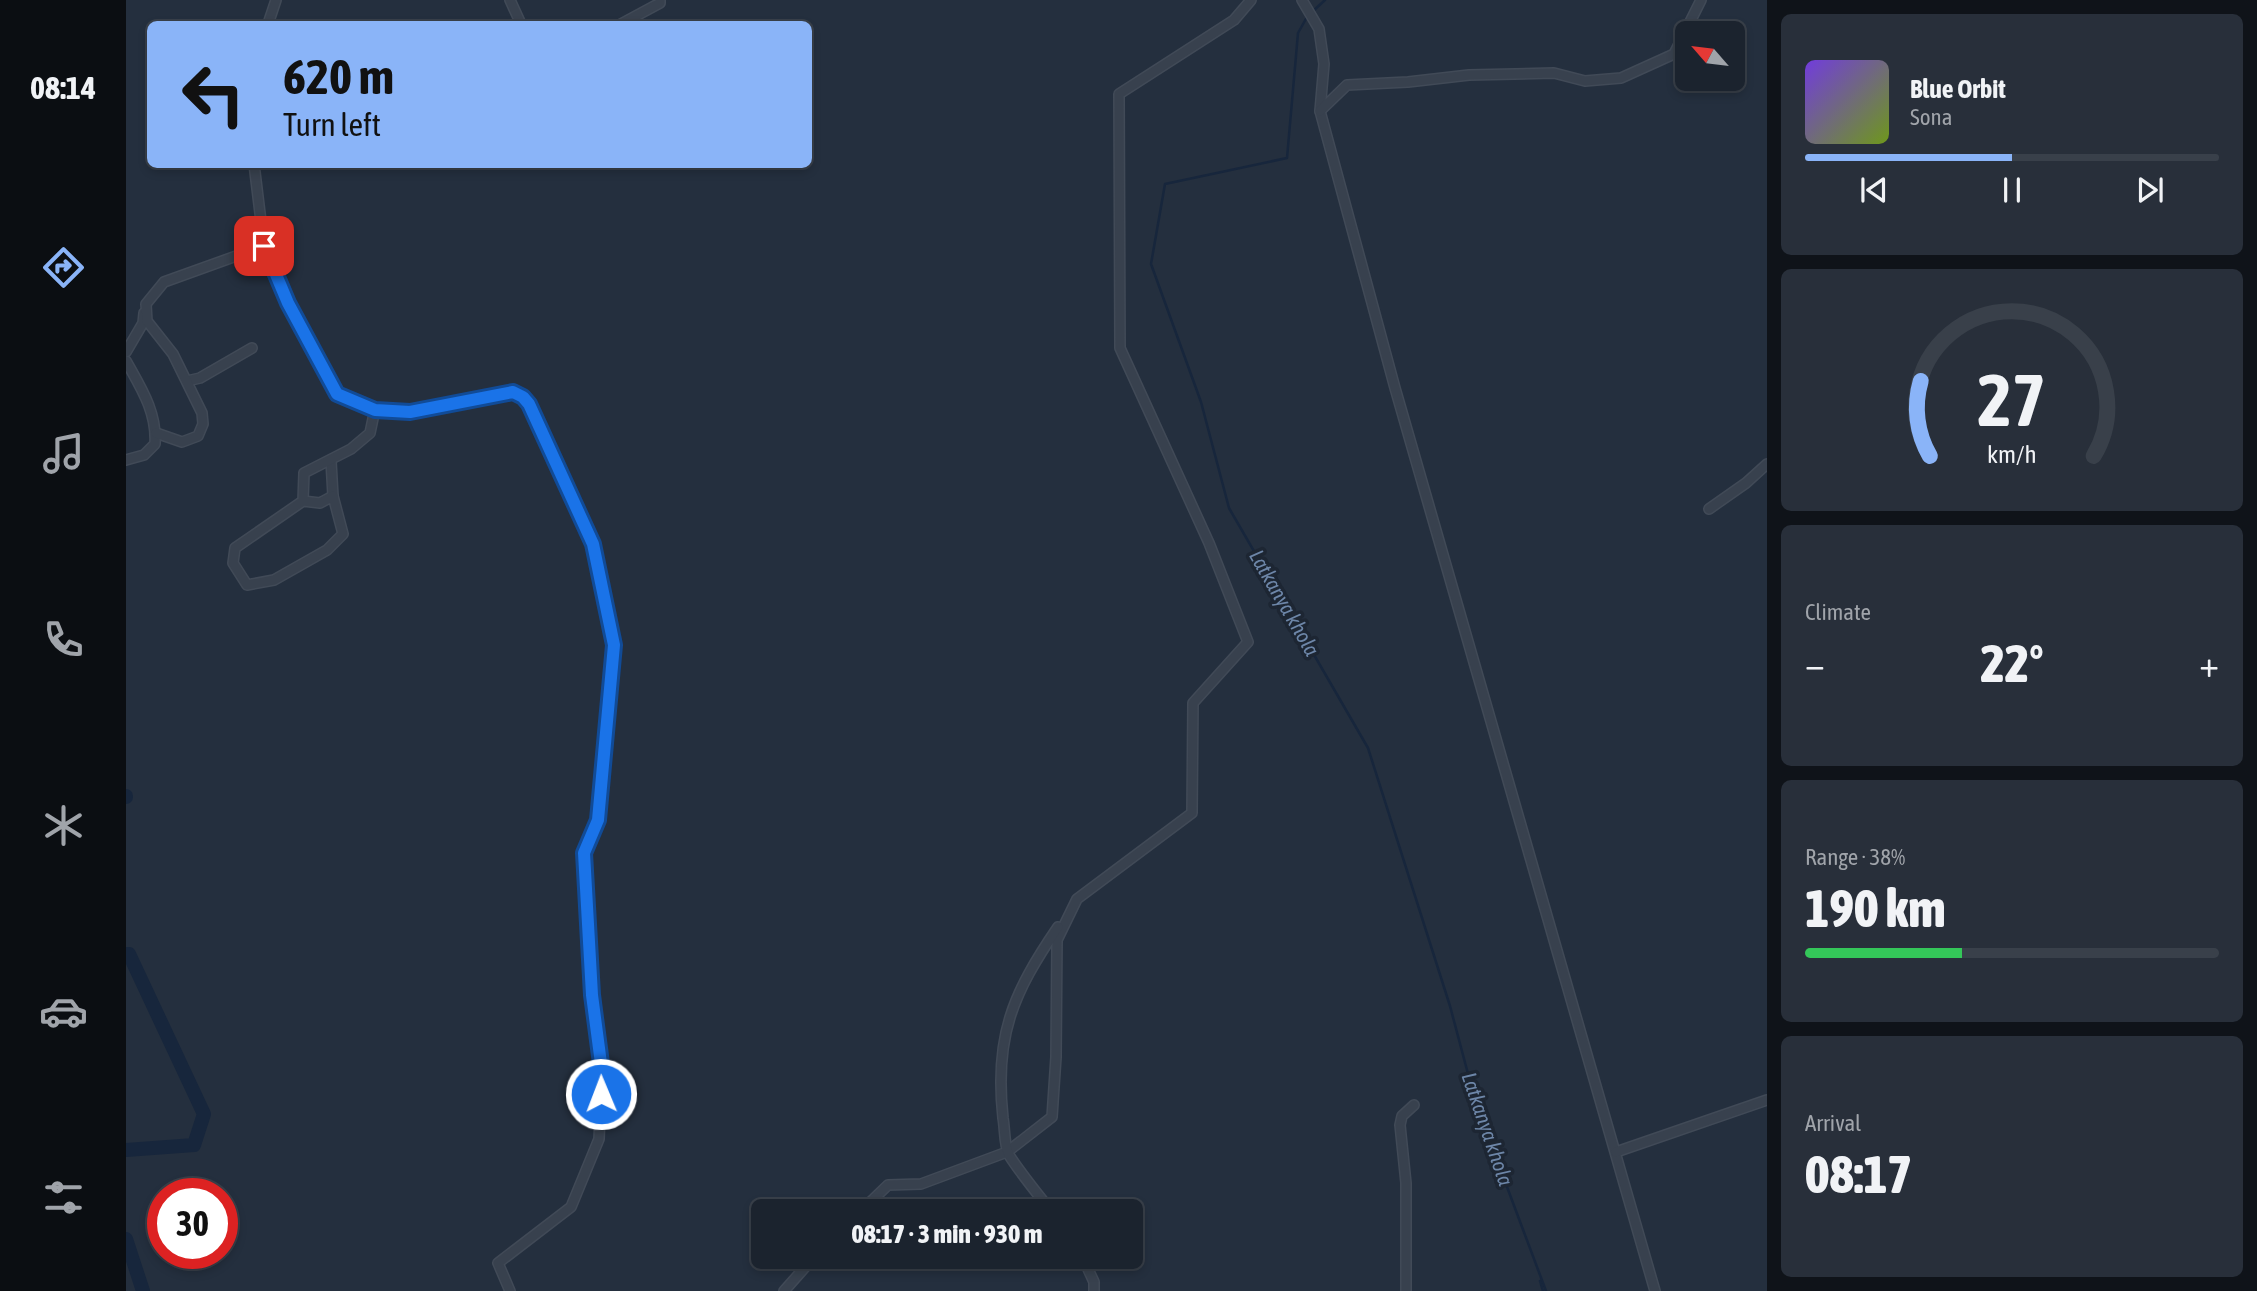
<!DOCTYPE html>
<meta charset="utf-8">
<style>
:root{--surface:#1b232e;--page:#282f3a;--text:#f1f3f6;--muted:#a0a4aa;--line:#39404a;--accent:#8ab4f8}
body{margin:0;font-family:"Asap Condensed",sans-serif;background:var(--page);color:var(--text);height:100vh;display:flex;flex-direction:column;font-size:26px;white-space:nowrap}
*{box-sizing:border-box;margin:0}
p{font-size:23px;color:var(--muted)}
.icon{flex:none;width:38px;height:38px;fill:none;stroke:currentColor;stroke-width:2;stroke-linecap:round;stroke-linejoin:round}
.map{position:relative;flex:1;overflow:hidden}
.panel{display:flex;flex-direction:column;gap:14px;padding:14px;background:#0f1319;width:490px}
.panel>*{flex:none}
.guide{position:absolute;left:21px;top:21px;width:665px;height:147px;border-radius:10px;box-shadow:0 4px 10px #0003,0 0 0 2px var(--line);background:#8ab4f8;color:#111;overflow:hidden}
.needle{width:46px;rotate:298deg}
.buttons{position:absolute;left:1549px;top:21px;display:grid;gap:14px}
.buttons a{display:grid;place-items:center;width:70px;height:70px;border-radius:10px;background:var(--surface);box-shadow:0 4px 10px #0003,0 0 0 2px var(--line);font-size:35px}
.speed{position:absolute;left:21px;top:1178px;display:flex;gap:14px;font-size:35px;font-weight:700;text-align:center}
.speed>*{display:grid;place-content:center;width:91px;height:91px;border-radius:50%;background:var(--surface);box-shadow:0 4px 10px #0003,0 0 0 2px var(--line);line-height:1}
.speed .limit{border:10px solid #d22;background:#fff;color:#111}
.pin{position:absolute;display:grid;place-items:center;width:60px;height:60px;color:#fff;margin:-30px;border-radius:14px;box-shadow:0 4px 10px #0006}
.me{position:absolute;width:77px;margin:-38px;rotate:359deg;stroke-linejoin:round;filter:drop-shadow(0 0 5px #0008)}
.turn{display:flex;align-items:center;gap:24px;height:147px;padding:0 21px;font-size:32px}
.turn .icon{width:91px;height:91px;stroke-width:2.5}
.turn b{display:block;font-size:49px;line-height:60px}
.big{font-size:52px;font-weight:800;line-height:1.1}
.panel .tile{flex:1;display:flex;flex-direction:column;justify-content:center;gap:10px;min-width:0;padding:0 24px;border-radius:10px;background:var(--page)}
.panel .dial{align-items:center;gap:0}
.dial svg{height:182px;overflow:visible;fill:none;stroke:var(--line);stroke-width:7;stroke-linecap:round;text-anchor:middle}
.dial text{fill:var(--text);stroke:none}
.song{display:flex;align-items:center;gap:21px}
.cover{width:84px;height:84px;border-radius:10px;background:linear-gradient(135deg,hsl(260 70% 55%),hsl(80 70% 35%))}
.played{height:7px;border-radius:4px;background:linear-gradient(90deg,var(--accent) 50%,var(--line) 50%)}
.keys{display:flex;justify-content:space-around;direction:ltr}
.heat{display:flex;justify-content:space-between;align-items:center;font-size:38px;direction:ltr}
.charge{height:10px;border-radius:5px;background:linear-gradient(90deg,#34c759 38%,var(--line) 0)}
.trip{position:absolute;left:625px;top:1199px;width:392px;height:70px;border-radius:10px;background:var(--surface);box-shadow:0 4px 10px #0003,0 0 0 2px var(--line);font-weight:800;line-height:70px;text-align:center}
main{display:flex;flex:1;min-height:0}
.tabs{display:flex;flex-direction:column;width:126px;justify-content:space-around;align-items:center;background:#0b0e12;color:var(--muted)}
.tabs .icon{width:49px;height:49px}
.tabs .current{color:var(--accent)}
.tabs b{font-size:32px;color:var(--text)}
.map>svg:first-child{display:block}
</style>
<main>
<nav class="tabs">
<b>08:14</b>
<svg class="icon current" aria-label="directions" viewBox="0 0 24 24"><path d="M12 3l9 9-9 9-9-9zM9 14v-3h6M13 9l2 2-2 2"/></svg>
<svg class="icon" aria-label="music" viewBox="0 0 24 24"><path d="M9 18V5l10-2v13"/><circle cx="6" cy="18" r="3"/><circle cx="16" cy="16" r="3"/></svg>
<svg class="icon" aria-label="phone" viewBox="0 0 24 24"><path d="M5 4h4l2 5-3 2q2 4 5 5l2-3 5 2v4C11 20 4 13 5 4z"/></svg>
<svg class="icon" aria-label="climate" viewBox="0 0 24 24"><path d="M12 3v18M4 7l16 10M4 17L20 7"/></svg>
<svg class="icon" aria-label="car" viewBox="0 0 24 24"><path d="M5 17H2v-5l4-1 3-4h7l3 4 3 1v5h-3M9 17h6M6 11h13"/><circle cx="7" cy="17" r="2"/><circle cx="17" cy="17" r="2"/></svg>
<svg class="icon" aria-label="filters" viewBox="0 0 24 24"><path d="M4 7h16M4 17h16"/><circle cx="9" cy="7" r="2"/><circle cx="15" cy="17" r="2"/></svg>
</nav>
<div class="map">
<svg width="1641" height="1291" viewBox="0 0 1641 1291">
<rect width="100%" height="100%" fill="#242f3e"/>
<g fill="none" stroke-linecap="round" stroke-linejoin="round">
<g stroke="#17263c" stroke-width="2.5">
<polyline points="1186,12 1199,0"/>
<polyline points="1181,17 1172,33 1161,158 1039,184 1025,264 1075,402 1103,508 1242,748 1324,1006 1350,1104 1420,1291"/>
<polyline points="1414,1281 1417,1291"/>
</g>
<g stroke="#17263c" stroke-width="14">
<polyline points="0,796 0,797"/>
<polyline points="0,954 3,954 78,1114 68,1145 0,1150"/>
<polyline points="0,1239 17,1291"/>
</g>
<g stroke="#414a57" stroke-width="12">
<g id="minor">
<polyline points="384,0 395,24"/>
<polyline points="1176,0 1193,29 1198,64 1194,111 1269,388 1529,1291"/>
<polyline points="142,24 150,0"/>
<polyline points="495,24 534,3 534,0"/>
<polyline points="1194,111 1221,85 1282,82 1343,75 1428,73 1459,81 1495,78 1548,54 1575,0"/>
<polyline points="128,164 138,246"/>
<polyline points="0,352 17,323 18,313"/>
<path d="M0,361C15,388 31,412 29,444L18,455L0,460"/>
<polyline points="61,381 74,378 126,348"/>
<polyline points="30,433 56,442 72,436 77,424 76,413 47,354 21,321 20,304 38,282 138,246 162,303 211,394 249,409 284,412 387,392 403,404 467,544 488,645 472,819 458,854 466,995 476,1071 473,1139 445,1207 372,1263 384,1291"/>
<polyline points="205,461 207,496"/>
<polyline points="177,501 194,503 207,496 217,534 201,550 148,580 121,585 107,563 109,548 177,501 178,473 225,449 244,433 249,409"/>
<polyline points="1583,509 1620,483 1641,464"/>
<polyline points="1490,1152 1641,1100"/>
<polyline points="735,1211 762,1185 795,1184 881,1152 926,1117 930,1057 931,940 951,899 1066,813 1067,703 1122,642 1083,543 994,348 993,94 1108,20 1125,0"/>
<path d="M925,1211C911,1193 895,1174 883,1155C878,1145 879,1129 877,1118C868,1036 887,993 932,927"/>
<polyline points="956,1256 968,1282 968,1291"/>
<polyline points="658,1291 689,1256"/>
<polyline points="1280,1291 1280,1183 1274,1125 1276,1116 1288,1105"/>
</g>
</g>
<use href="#minor" stroke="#38414e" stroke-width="9"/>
</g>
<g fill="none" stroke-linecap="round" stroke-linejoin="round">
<g stroke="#114b97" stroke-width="18">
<polyline id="route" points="138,246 162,303 211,394 249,410 284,412 387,392 397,397 403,404 467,544 488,645 472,820 458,853 466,995 476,1071 475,1094"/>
</g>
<use href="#route" stroke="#1a73e8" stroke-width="12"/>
</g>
<g text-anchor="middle" stroke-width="7" stroke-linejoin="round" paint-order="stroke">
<g font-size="21" font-style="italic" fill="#6d86a8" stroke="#1d2633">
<text transform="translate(1158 603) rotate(60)" y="7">Latkanya khola</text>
<text transform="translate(1361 1129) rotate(71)" y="7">Latkanya khola</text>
</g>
</g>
</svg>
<div class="buttons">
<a><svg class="needle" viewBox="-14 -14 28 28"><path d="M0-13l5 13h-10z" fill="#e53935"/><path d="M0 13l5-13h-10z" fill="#a0a4aa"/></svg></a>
</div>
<div class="speed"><div class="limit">30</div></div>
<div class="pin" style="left:138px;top:246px;background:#d93025"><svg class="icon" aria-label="arrive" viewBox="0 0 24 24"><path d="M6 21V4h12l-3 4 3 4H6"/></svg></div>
<svg class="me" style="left:475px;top:1094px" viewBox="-20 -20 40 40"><circle r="17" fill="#1a73e8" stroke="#fff" stroke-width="3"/><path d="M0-11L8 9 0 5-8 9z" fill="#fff"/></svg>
<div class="trip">08:17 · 3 min · 930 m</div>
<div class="guide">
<div class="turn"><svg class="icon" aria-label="left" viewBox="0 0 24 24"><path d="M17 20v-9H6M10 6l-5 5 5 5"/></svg><div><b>620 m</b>Turn left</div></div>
</div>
</div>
<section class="panel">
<div class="tile">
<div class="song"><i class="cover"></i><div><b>Blue Orbit</b><p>Sona</p></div></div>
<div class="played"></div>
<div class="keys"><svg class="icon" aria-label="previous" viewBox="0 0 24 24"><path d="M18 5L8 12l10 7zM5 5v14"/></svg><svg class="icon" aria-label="pause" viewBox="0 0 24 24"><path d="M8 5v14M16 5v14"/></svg><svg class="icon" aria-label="next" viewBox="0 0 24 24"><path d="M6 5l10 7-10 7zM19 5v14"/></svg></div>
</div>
<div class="tile dial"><svg viewBox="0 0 100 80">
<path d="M14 69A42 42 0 1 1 86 69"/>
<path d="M14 69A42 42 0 0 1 10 36" stroke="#8ab4f8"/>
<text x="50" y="56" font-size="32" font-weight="700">27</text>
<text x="50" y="72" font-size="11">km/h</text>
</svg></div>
<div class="tile"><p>Climate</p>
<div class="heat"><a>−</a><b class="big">22°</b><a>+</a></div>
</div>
<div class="tile"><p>Range · 38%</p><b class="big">190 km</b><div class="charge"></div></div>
<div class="tile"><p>Arrival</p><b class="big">08:17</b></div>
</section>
</main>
